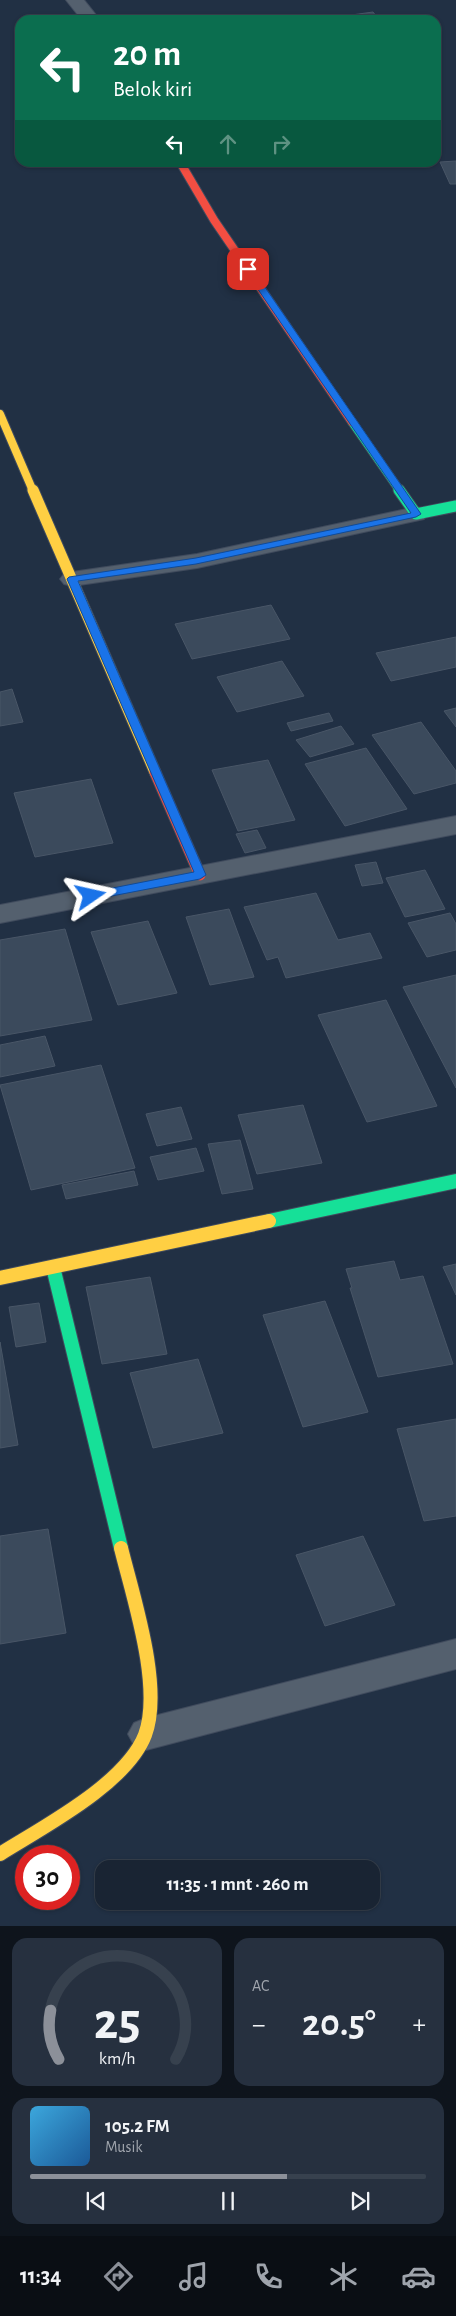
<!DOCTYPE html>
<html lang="id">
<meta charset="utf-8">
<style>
:root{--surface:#192433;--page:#26303f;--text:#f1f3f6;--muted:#9fa4ac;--line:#37414e;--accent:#8c9099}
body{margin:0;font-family:"Alegreya Sans",sans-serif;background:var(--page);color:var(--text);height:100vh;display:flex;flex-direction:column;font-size:19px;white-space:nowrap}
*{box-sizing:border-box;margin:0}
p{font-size:16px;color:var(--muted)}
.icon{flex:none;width:28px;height:28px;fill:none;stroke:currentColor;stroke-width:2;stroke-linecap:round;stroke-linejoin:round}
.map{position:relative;height:1926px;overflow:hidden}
.panel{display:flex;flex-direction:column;gap:12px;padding:12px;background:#0e141c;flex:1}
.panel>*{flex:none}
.banner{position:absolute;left:15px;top:15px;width:426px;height:152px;border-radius:15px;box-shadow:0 1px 4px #0004,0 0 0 1px var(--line);background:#0b6e4f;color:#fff;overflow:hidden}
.speed{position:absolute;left:15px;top:1845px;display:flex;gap:10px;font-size:25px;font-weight:700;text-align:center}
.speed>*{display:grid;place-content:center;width:65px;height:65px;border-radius:50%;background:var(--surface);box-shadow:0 1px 4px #0004,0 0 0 1px var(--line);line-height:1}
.speed .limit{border:8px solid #d22;background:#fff;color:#111}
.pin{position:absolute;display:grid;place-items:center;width:42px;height:42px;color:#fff;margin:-21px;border-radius:10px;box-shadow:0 2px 8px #0006}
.me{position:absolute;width:55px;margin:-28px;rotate:79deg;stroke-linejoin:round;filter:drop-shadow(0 0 4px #0008)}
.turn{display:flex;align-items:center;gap:18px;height:105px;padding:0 15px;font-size:22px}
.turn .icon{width:65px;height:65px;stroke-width:2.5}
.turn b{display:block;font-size:35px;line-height:42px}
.lanes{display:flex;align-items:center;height:48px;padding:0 15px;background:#0003;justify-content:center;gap:25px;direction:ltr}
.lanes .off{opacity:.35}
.big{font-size:38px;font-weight:600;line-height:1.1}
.panel .tile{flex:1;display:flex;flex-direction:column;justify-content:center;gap:8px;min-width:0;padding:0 18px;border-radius:15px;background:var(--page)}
.panel .dial{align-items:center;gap:0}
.dial svg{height:130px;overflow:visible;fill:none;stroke:var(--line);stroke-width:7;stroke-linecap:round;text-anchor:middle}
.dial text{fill:var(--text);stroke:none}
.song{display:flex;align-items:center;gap:15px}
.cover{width:60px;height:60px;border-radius:8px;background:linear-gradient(135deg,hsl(200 70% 55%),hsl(210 70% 35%))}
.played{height:5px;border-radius:2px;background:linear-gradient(90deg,var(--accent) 65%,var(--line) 65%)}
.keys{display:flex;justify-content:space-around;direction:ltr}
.heat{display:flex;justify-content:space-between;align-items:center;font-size:28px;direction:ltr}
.panel .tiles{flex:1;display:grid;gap:12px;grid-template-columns:1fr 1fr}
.tile:last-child{grid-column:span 2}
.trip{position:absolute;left:95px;top:1860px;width:285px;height:50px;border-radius:15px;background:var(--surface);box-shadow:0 1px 4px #0004,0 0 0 1px var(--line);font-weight:600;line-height:50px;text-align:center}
.dock{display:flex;height:80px;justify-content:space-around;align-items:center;background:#0a0e14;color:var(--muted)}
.dock .icon{width:35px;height:35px}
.dock .current{color:var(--accent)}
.dock b{font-size:22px;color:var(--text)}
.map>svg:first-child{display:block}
</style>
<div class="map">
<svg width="456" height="1926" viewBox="0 0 456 1926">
<rect width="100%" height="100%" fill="#213044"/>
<g fill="#3b4a5c" stroke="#495667">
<polygon points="373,12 379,20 339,20 337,17"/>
<polygon points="456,161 456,184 450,184 440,162"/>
<polygon points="271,605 290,639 192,659 175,624"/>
<polygon points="456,637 456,667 391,681 376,653"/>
<polygon points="282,661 304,696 237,712 217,677"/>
<polygon points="12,689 23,722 0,726 0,692"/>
<polygon points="456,708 456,727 444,711"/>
<polygon points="329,713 333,721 291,731 287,723"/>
<polygon points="421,722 456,771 456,783 414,794 372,735"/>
<polygon points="341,726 354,744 310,757 296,740"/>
<polygon points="366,748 407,809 345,826 305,764"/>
<polygon points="268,760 295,820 238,831 212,770"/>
<polygon points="91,779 113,843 35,857 14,793"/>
<polygon points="257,830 266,848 245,853 236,834"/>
<polygon points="376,862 383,883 362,886 355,865"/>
<polygon points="425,870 445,909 405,917 386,878"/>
<polygon points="316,893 338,940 370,933 382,958 286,978 278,957 267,960 244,907"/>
<polygon points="229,909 254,977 210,985 186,917"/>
<polygon points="450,913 456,924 456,950 427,957 408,923"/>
<polygon points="148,921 177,993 118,1005 91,932"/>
<polygon points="65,929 92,1020 0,1036 0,940"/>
<polygon points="456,975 456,1088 403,987"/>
<polygon points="386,1000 437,1106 367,1122 318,1015"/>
<polygon points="45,1036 55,1066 0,1077 0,1045"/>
<polygon points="101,1065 135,1168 31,1190 0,1085"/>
<polygon points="303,1105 322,1163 257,1174 238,1115"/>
<polygon points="181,1107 192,1139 157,1146 146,1114"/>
<polygon points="240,1140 253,1189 222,1194 208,1144"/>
<polygon points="196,1148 204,1171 158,1180 150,1157"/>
<polygon points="134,1171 138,1185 66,1199 62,1185"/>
<polygon points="394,1261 400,1280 423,1276 453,1364 378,1377 350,1288 352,1288 346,1269"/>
<polygon points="456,1264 456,1295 443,1267"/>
<polygon points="150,1277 167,1354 102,1364 86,1287"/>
<polygon points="325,1301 368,1412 303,1427 263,1315"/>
<polygon points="39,1303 46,1342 16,1347 9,1307"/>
<polygon points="0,1342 18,1445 0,1448"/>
<polygon points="198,1359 223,1433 153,1448 130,1373"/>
<polygon points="456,1419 456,1516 424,1521 397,1429"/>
<polygon points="48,1529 66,1633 0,1644 0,1536"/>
<polygon points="363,1536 395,1605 325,1626 296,1555"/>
</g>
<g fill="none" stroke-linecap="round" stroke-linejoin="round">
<g stroke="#404b5d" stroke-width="2">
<g id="street">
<polygon points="66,0 84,0 100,20 82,20"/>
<polygon points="416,507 424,509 427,514 424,519 197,568 72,586 64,584 60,579 64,574 72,572 197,554"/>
<polygon points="456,816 456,834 0,923 0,905"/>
<polygon points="456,1639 456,1669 146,1750 134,1745 128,1734 134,1723 146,1718"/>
</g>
</g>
<g stroke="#404b5d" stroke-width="10">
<polyline id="fast-far2" points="352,422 400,491"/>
</g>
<g stroke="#404b5d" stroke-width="13">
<polyline id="fast-far1" points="399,490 416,514 456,506"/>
</g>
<g stroke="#404b5d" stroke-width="16">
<g id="fast">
<polyline points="269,1221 456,1181"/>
<polyline points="53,1267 121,1548"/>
</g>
</g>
<g stroke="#404b5d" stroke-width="10">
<polyline id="slow-far2" points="0,414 33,491"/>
</g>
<g stroke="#404b5d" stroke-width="13">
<polyline id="slow-far1" points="33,490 155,772"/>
</g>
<g stroke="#404b5d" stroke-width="16">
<g id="slow">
<polyline points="0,1278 269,1221"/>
<path d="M0,1854C43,1827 126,1784 145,1735C163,1687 133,1597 121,1548"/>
</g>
</g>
<g stroke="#404b5d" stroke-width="10">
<polyline id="jam-far1" points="180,162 214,220 352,422"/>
</g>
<g stroke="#404b5d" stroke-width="13">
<polyline id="jam" points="155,772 200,875"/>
</g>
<use href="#street" fill="#54606e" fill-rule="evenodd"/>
<use href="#fast-far2" stroke="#16e098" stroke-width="8"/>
<use href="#fast-far1" stroke="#16e098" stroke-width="11"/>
<use href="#fast" stroke="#16e098" stroke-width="14"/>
<use href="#slow-far2" stroke="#ffcf43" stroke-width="8"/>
<use href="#slow-far1" stroke="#ffcf43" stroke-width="11"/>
<use href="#slow" stroke="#ffcf43" stroke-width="14"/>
<use href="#jam-far1" stroke="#f24e42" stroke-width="8"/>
<use href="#jam" stroke="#f24e42" stroke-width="11"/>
</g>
<polygon fill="#1a73e8" stroke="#114b97" points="245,267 251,267 421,514 416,517 196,564 78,581 206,875 200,879 91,900 86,896 87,893 194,872 67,579 69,577 196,558 411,513 244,269"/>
</svg>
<div class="speed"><div class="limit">30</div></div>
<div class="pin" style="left:248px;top:269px;background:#d93025"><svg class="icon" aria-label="arrive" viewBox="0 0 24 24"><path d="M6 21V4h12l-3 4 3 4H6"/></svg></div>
<svg class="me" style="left:91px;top:896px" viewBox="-20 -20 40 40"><path d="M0-17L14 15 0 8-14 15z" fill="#1a73e8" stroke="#fff" stroke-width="4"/></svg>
<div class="trip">11:35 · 1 mnt · 260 m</div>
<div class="banner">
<div class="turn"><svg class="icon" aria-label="left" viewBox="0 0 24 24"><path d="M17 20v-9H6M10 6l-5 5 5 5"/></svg><div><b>20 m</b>Belok kiri</div></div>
<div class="lanes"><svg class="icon" aria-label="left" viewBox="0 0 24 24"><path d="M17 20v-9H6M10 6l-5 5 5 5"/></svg><svg class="icon off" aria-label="ahead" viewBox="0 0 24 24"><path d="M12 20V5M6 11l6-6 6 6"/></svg><svg class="icon off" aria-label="right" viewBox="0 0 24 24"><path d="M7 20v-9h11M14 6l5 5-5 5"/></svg></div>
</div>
</div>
<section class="panel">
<div class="tiles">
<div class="tile dial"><svg viewBox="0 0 100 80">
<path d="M14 69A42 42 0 1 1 86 69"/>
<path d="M14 69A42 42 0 0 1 9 39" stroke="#8c9099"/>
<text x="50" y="56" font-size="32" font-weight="700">25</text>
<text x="50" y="72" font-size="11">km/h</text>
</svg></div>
<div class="tile"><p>AC</p>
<div class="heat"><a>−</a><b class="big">20.5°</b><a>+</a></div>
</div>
<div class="tile">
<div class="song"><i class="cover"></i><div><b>105.2 FM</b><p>Musik</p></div></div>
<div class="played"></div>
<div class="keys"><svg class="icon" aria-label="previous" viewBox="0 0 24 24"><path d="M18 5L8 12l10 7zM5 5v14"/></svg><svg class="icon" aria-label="pause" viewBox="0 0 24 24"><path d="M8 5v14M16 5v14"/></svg><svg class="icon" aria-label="next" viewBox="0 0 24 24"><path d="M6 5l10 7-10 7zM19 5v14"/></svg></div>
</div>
</div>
</section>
<nav class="dock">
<b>11:34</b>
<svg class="icon current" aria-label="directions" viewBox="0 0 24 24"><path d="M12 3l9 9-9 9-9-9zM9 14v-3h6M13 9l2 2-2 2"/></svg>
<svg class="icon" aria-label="music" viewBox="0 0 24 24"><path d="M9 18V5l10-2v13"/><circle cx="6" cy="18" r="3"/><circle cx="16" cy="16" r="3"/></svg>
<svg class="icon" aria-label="phone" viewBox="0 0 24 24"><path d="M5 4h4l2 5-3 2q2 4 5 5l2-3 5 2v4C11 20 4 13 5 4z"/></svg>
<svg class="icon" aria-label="climate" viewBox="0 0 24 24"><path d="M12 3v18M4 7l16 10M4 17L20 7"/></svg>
<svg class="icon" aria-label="car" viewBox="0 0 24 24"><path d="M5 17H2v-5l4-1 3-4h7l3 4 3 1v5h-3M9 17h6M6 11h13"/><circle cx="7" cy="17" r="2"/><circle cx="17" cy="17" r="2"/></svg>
</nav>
